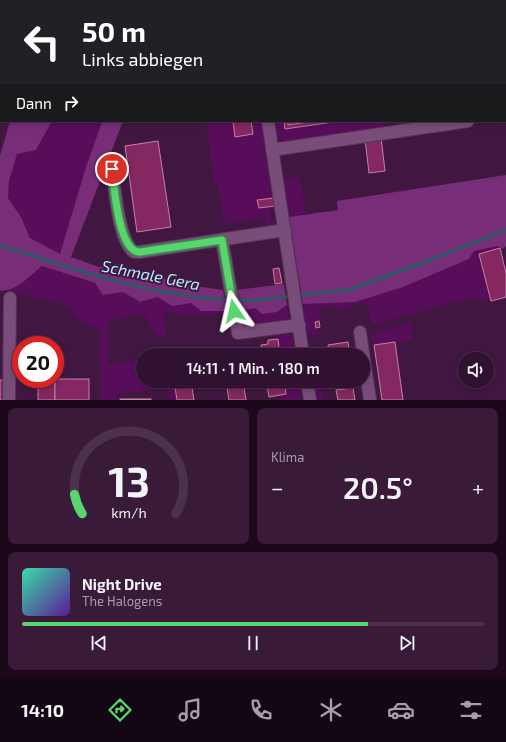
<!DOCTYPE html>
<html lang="de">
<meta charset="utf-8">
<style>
:root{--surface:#311131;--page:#391a39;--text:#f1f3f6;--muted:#a89dab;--line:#4c314d;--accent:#59d56f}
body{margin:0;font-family:"Exo 2",sans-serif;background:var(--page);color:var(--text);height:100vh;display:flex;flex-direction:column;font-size:15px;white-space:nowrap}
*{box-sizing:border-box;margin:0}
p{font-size:13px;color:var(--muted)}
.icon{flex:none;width:22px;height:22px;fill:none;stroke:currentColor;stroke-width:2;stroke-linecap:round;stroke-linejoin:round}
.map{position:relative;height:400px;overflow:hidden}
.details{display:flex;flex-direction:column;gap:8px;padding:8px;background:#1b091b;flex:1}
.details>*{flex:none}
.guide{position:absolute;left:0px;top:0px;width:506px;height:122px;box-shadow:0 2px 6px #0003,0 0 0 1px var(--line);background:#202124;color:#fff;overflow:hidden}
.controls{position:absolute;left:458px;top:352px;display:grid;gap:8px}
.controls a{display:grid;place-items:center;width:36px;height:36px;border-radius:50%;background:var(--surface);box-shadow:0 2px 6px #0003,0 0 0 1px var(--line);font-size:20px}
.speed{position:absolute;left:12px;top:336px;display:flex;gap:8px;font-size:20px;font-weight:700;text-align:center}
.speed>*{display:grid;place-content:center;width:52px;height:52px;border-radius:50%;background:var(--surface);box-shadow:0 2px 6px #0003,0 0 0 1px var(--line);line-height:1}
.speed .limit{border:6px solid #d22;background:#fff;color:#111}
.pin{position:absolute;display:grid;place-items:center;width:34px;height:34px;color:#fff;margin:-17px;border:2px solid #fff;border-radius:50%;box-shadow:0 1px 4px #0007}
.me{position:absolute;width:44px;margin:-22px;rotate:349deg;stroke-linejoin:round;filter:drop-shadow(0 0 3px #0008)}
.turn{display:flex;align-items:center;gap:14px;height:84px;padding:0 16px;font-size:18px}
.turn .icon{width:52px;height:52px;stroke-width:2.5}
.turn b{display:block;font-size:28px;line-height:34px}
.then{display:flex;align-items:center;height:38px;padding:0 16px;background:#0003;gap:8px;font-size:15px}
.big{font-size:30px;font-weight:600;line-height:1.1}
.details .widget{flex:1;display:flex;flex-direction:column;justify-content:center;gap:6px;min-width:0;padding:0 14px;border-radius:8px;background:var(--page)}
.details .dial{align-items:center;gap:0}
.dial svg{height:104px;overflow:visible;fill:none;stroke:var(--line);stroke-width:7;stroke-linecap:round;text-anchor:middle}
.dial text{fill:var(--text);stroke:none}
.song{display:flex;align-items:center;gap:12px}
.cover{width:48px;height:48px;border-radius:6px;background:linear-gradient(135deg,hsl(160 70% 55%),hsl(270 70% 35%))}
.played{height:4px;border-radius:2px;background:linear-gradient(90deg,var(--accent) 75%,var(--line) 75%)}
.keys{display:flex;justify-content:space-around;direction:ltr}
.heat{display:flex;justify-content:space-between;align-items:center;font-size:22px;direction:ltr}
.details .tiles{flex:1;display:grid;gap:8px;grid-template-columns:1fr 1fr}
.widget:last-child{grid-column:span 2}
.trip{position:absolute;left:136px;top:348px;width:234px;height:40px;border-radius:20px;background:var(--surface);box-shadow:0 2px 6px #0003,0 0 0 1px var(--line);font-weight:600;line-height:40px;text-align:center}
.dock{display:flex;height:64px;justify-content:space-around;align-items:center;background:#140714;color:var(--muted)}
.dock .icon{width:28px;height:28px}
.dock .current{color:var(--accent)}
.dock b{font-size:18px;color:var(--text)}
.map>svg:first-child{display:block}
</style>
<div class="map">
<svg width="506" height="400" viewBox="0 0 506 400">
<rect width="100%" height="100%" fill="#411741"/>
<g fill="#580d5a">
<polygon points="19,0 205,0 205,1 18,1"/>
<rect x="414" y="0" width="92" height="1"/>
<polygon points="52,121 103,121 86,167 60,255 30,238 21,217 8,198 9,181 17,153 36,150"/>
<polygon points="206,121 233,121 236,137 253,134 251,121 261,121 264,127 274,198 258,201 259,208 270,207 271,220 275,221 275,225 266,228 264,218 224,224 218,183 214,183"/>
<path d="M273,121H284L286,129L340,121L388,122L383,127L286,142C275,138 275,132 273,121Z"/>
<polygon points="300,177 306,214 287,217 281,180"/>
<polygon points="498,246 503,249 479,254 491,301 474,299 458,301 372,325 366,301 342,310 330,306 318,308 320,320 315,321 317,334 313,335 306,332 303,304 355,302 403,287 469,259 474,251"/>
<polygon points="42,266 95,284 104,295 123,292 140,302 159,297 172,305 191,303 201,311 227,311 231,328 225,328 222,313 195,316 163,311 166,336 159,337 143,313 108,321 108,364 143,359 143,381 174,381 177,400 170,400 167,388 116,394 116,400 100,400 100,331 78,319 70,307 60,303 7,291 18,286"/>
<polygon points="287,305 288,317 285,320 255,324 241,311 255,308 277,312"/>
<polygon points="409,323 411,324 413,340 374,345 372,334"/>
<polygon points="287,334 292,336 295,355 280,355 277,335"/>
<polygon points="284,381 299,381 301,400 280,400 279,395 286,394"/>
<polygon points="312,381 320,381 323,400 315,400"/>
</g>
<g fill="#772d78">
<path d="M10,121H52L36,150L17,154L9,181L8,198L21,217L30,238L60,254L86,167L102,122L123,121L71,257L99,267L118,264L188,285L223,290L227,311H201L191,303L172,306L158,297L140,302L123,292L103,295L95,283L42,266C29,276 18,291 0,291V156Z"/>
<polygon points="506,175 506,246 503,249 498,246 474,251 469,259 403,287 355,302 303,304 289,217 338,210 337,201"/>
<polygon points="284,284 287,305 277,312 262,314 255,308 241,311 236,290"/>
</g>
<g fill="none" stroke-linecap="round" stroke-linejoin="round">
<g stroke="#275c63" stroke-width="3">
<path d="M0,245C74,270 151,296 230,300"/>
<polyline points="297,295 349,290 427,261 506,230"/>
<polyline points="236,300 249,301 292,296"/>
</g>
</g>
<g fill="#852760" stroke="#c383a5">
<polygon points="506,27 506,96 505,96 505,28"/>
<polygon points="506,29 506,93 505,94 505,30"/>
<polygon points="233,121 251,121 253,134 235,137"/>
<polygon points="284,121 340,121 285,129"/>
<polygon points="288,121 316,121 288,125"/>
<polygon points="381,137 385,171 369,173 365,139"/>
<polygon points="158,141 171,227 137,232 125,146"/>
<polygon points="274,198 275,206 259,208 257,200"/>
<polygon points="500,248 506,273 506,297 491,301 479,254"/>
<polygon points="279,268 282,283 275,284 273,269"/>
<polygon points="319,321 320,327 316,328 315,322"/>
<polygon points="278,339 280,355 262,355 261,345 268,344 268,340"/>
<polygon points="348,342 350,355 329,355 328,345"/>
<polygon points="395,342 403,400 382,400 374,345"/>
<polygon points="238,348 240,355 222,355 221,351"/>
<polygon points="187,352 187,355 170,355 170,354"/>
<rect x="38" y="379" width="17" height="21"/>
<rect x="55" y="379" width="34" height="21"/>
<rect x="0" y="380" width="6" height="20"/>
<polygon points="174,381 191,381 194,400 177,400"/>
<polygon points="226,381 243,381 246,400 229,400"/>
<polygon points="266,381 284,381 286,394 269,397"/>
<polygon points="333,381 354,381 354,384 333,386"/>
<polygon points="353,388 355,400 338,400 336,390"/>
<rect x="120" y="399" width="31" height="1"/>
</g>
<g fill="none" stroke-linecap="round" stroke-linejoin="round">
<g stroke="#553456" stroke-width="14">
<g id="minor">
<polyline points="370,1 377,0"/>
<polyline points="505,115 506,115"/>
<polyline points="268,121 303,355"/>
<polyline points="272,150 468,121"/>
<path d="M112,169C115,188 118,240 134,252H140L285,230"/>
<polyline points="222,240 238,333 299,325"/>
<polyline points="360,332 370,400"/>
<polyline points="307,381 310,400"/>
<polyline points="9,400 10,298"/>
</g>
</g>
<use href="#minor" stroke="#794c79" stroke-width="12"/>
</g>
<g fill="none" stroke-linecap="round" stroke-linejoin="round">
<g stroke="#3a8a48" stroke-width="10">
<path id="route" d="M112,169C114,185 118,252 140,252L222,240L234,311"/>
</g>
<use href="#route" stroke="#59d56f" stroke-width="7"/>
</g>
<g text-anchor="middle" stroke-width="4" stroke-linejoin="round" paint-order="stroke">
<g font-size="16" font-style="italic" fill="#aef2fc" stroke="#411741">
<text transform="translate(151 275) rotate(11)" y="6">Schmale Gera</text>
</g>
</g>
</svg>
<div class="controls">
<a><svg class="icon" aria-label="sound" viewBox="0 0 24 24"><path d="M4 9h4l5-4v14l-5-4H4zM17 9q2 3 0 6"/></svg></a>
</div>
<div class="speed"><div class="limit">20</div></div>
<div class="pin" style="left:112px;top:169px;background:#d93025"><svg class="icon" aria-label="arrive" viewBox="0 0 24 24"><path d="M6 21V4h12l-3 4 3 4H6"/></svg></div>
<svg class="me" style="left:234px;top:311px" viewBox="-20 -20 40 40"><path d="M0-17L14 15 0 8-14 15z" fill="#59d56f" stroke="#fff" stroke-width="4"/></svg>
<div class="trip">14:11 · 1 Min. · 180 m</div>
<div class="guide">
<div class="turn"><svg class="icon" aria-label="left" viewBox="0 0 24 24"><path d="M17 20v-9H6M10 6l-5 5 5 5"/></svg><div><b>50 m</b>Links abbiegen</div></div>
<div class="then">Dann<svg class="icon" aria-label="right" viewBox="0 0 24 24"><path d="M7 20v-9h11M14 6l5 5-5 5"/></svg></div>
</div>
</div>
<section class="details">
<div class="tiles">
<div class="widget dial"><svg viewBox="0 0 100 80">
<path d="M14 69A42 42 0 1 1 86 69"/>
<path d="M14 69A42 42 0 0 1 8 54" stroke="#59d56f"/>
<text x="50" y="56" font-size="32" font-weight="700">13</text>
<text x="50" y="72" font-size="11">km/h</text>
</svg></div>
<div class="widget"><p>Klima</p>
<div class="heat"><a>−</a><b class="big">20.5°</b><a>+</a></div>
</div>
<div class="widget">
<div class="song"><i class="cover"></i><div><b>Night Drive</b><p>The Halogens</p></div></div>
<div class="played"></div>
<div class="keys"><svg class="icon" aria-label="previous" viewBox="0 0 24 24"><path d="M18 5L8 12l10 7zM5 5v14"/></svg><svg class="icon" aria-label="pause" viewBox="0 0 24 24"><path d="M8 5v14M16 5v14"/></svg><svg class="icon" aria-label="next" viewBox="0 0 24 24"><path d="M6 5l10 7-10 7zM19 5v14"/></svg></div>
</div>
</div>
</section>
<nav class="dock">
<b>14:10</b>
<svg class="icon current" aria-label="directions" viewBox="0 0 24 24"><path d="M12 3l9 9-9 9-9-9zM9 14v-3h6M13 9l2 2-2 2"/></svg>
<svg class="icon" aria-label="music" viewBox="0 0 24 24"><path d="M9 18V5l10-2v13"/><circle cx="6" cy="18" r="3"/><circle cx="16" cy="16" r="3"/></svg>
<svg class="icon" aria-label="phone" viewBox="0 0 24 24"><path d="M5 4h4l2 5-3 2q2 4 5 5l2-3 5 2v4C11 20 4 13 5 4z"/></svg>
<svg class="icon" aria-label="climate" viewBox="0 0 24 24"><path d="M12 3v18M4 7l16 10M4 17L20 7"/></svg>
<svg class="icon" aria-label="car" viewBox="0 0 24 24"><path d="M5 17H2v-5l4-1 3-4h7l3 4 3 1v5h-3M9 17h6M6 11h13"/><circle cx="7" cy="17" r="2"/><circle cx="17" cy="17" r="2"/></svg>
<svg class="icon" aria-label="filters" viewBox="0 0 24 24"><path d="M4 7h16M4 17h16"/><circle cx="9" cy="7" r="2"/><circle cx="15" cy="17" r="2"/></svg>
</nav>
